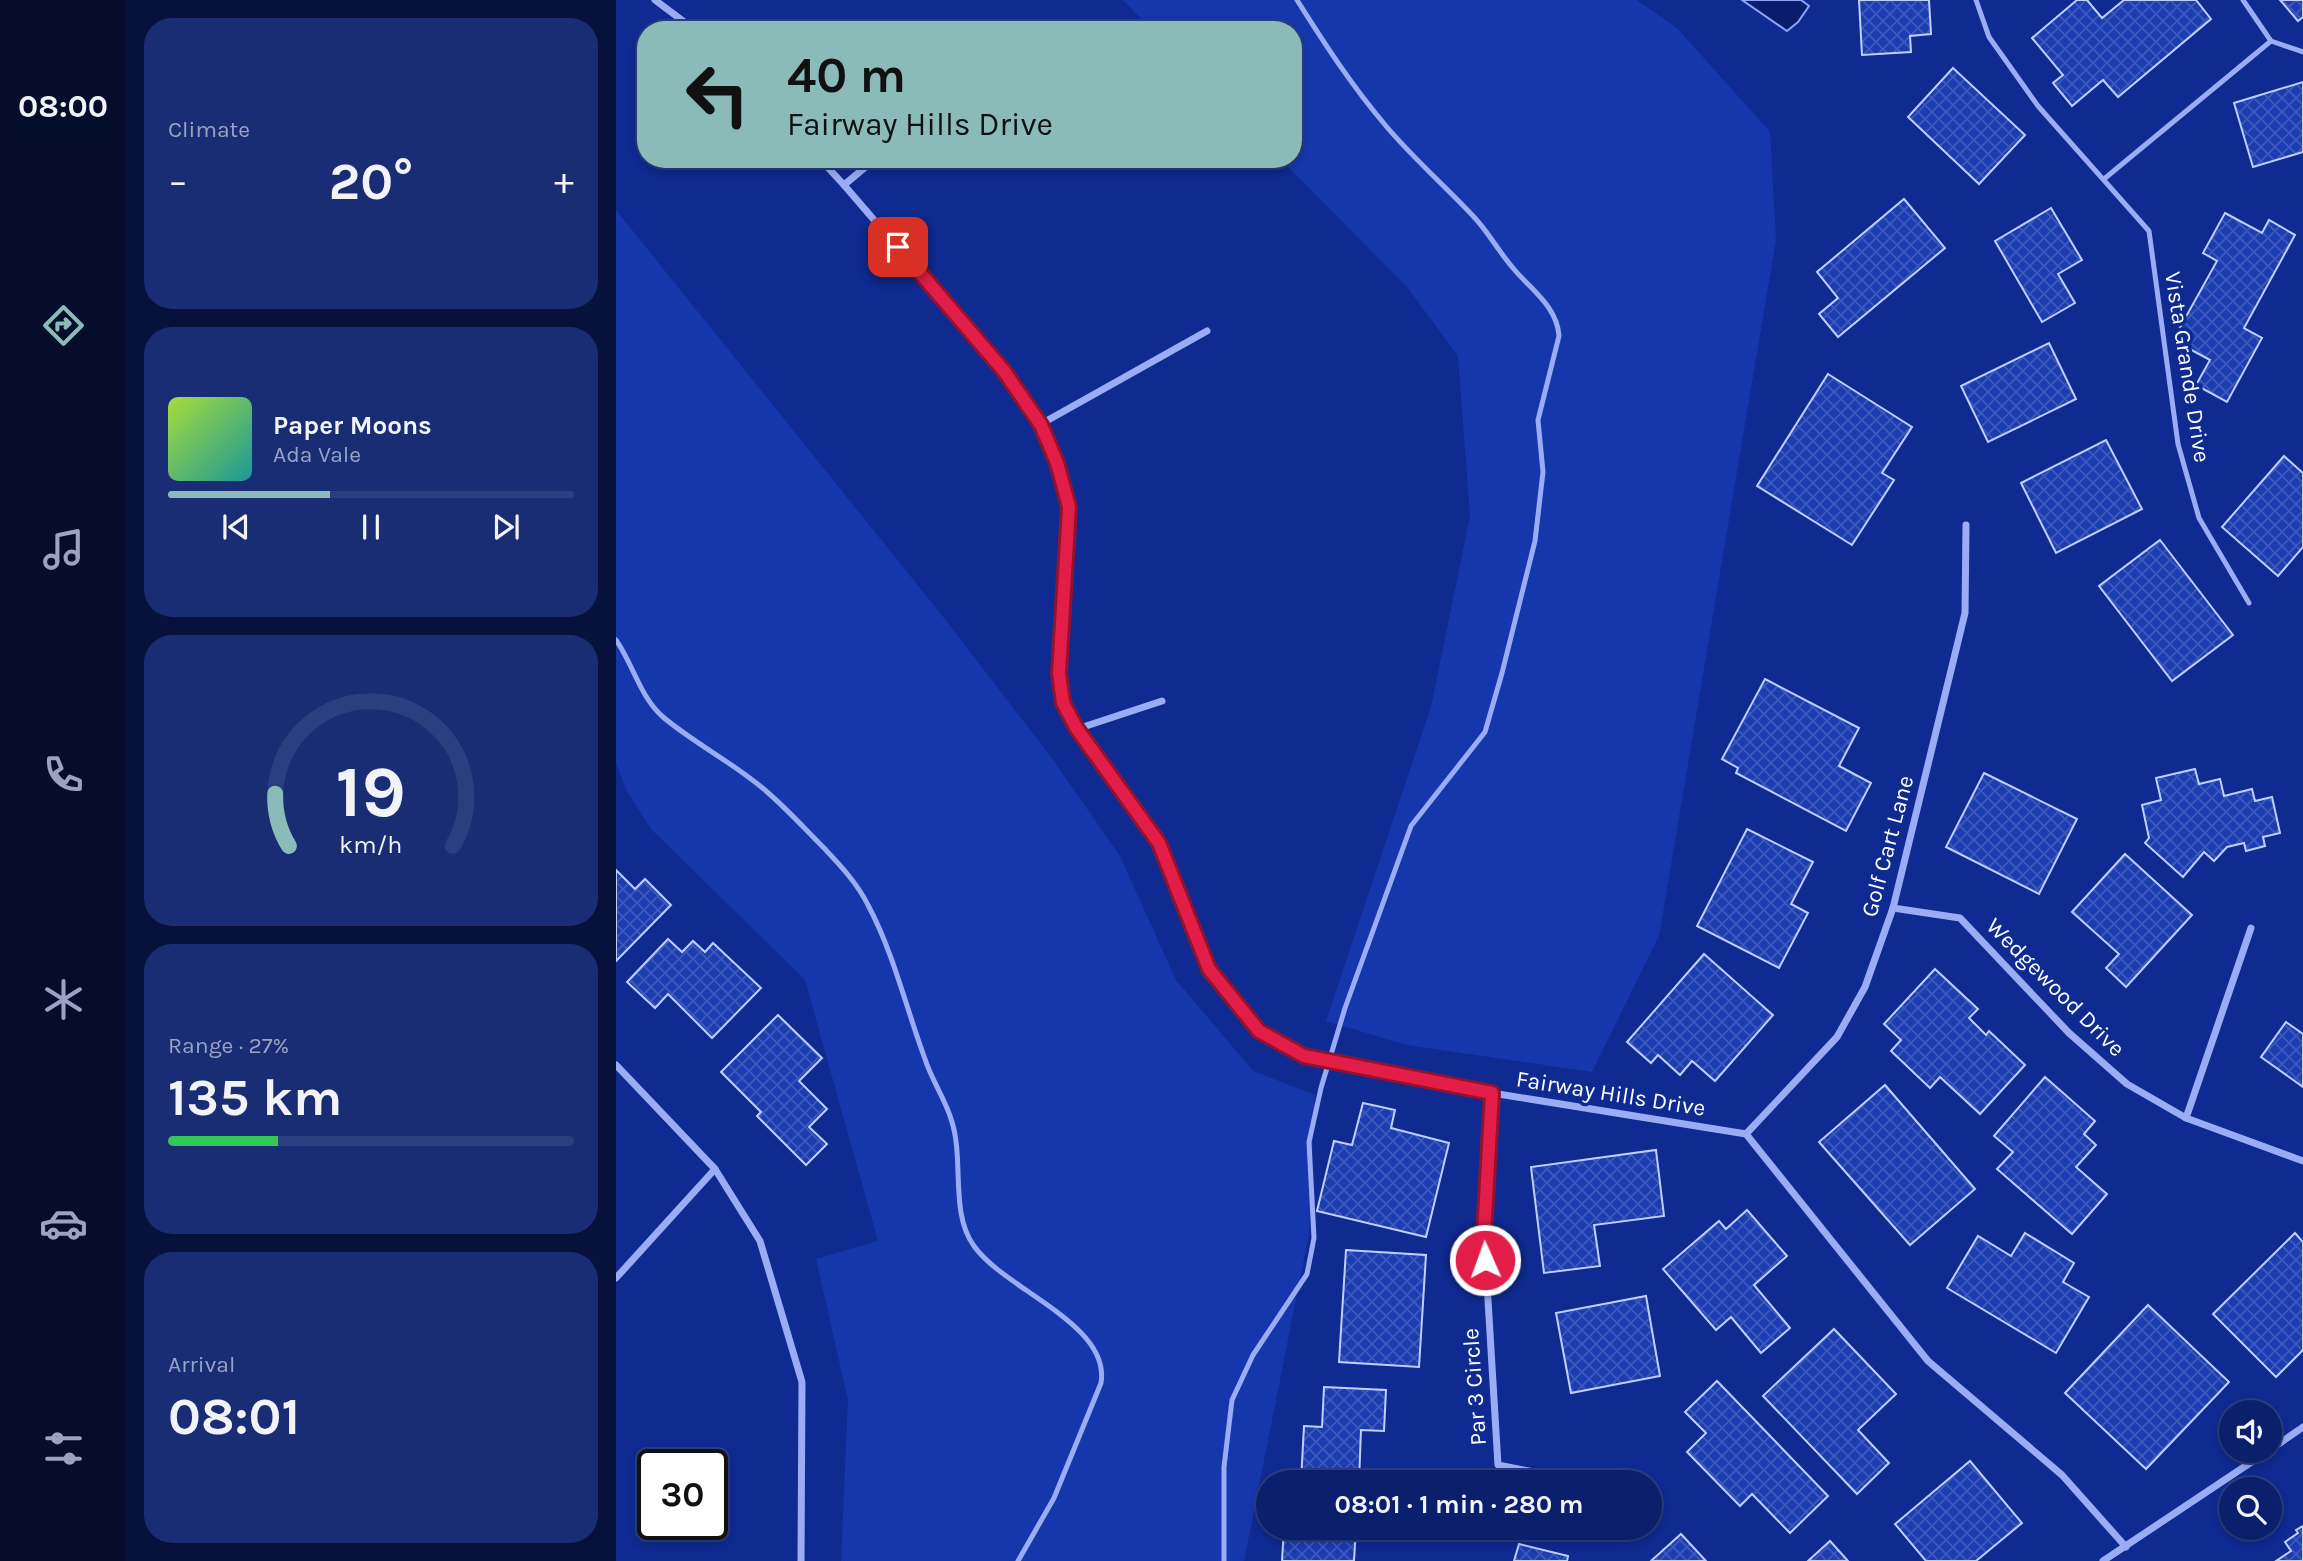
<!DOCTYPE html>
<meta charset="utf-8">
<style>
:root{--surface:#0b206d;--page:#192d75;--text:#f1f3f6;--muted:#9aa3c2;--line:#2b3e80;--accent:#8bbbb9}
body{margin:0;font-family:Karla,sans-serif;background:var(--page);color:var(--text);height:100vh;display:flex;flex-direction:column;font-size:26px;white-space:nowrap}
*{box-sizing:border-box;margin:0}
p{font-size:23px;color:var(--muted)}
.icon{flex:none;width:38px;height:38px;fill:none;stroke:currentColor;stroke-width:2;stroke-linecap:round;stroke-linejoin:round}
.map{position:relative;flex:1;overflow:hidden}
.details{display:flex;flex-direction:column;gap:18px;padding:18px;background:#06123c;width:490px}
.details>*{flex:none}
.hud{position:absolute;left:21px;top:21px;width:665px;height:147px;border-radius:28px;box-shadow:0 4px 10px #0003,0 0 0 2px var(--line);background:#8bbbb9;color:#111;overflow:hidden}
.tools{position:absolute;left:1603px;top:1400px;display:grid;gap:14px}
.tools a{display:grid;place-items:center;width:63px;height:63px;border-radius:50%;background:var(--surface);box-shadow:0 4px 10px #0003,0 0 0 2px var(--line);font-size:35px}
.speed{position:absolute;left:21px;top:1449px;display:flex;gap:14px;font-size:35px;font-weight:700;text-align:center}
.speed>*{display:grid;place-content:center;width:91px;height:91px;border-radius:50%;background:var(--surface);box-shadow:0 4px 10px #0003,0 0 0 2px var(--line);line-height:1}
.speed .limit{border:4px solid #111;border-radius:10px;background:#fff;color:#111}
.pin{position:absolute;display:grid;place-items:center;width:60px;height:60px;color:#fff;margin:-30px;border-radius:14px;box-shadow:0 4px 10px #0006}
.me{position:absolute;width:77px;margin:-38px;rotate:358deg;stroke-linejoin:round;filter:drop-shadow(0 0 5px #0008)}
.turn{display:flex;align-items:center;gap:24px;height:147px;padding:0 35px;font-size:32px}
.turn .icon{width:91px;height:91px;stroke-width:2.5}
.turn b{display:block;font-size:49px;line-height:60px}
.big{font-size:52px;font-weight:700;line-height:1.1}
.details .widget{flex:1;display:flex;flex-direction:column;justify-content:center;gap:10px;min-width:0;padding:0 24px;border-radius:28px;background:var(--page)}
.details .dial{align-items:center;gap:0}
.dial svg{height:182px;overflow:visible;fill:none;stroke:var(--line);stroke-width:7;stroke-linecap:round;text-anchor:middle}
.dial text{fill:var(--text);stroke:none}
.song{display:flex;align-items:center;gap:21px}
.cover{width:84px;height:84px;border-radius:10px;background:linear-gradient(135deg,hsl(80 70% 55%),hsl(180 70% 35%))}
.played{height:7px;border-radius:4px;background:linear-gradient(90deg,var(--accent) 40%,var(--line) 40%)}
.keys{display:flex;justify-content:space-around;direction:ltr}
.heat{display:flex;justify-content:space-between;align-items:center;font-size:38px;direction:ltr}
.charge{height:10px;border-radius:5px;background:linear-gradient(90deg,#34c759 27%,var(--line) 0)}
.trip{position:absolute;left:640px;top:1470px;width:406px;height:70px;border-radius:35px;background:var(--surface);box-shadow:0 4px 10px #0003,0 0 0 2px var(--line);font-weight:700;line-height:70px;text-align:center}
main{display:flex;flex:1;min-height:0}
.menu{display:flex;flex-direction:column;width:126px;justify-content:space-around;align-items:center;background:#040d2c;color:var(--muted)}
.menu .icon{width:49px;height:49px}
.menu .selected{color:var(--accent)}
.menu b{font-size:32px;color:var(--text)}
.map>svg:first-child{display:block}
</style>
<main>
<nav class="menu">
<b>08:00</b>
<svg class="icon selected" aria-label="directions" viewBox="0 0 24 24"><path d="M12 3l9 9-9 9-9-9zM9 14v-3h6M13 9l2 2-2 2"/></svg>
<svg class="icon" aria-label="music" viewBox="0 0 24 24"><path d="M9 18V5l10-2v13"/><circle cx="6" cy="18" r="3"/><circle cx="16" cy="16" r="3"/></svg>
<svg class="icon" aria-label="phone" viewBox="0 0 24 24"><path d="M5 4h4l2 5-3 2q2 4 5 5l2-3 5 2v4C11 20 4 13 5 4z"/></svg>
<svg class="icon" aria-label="climate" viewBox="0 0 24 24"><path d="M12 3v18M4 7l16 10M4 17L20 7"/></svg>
<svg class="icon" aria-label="car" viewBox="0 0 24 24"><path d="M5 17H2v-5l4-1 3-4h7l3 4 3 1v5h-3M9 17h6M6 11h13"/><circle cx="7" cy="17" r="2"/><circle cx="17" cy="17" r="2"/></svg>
<svg class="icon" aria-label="filters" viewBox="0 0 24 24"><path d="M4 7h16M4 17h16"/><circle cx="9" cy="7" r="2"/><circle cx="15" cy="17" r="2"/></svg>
</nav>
<section class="details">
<div class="widget"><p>Climate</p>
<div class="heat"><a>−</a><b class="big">20°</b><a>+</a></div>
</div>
<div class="widget">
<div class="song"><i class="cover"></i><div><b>Paper Moons</b><p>Ada Vale</p></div></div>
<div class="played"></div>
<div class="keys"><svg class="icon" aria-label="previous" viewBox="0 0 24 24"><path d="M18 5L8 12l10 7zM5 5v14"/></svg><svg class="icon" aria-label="pause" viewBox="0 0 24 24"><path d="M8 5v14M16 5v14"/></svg><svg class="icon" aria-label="next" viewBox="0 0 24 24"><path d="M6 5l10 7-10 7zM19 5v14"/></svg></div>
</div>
<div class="widget dial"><svg viewBox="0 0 100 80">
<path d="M14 69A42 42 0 1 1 86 69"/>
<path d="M14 69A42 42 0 0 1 8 46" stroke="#8bbbb9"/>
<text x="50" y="56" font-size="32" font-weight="700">19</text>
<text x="50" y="72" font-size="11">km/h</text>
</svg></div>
<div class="widget"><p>Range · 27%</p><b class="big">135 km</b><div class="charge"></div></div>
<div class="widget"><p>Arrival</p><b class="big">08:01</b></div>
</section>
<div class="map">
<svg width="1687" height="1561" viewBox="0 0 1687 1561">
<defs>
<pattern id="building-cross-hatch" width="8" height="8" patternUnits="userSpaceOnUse" patternTransform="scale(1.75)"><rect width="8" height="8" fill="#1c3cb1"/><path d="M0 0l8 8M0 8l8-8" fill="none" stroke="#3e59bd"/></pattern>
</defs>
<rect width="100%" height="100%" fill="#0f2a91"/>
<g fill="#1637ac">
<polygon points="507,0 1021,0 1061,28 1154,132 1160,240 1043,936 976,1072 791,1045 710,1021 815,707 854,516 842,356 791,287 664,159 677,159 677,30 536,30"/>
<polygon points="0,210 328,618 435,757 504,856 560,980 637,1071 699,1095 693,1234 628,1561 225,1561 232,1400 200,1259 262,1241 189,980 35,829 10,789 0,763"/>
</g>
<polygon fill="#091c6d" stroke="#8ba4f7" stroke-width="2" points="1126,0 1185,0 1193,6 1182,22 1171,31"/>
<g fill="url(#building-cross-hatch)" stroke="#c1cffe" stroke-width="2">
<polygon points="1243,0 1313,0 1315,34 1294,36 1295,52 1246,55"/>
<polygon points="1461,0 1471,0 1486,18 1508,0 1580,0 1595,19 1502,97 1487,80 1456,106 1437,83 1447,75 1416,38"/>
<polygon points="1664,0 1687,0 1687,17 1682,21"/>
<polygon points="1337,68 1409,135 1363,184 1292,117"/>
<polygon points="1687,82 1687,152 1637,167 1618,103"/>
<polygon points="1288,199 1329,248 1222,337 1203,314 1222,298 1201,272"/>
<polygon points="1435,208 1466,260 1442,274 1459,303 1426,322 1379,241"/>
<polygon points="1609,213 1646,233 1653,220 1679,235 1628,328 1646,338 1611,402 1580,385 1594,360 1557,340 1601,261 1587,253"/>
<polygon points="1433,343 1460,399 1372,442 1345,386"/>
<polygon points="1212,374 1296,427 1266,473 1278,480 1236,545 1141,486"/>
<polygon points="1490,440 1526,509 1440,553 1405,483"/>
<polygon points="1668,456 1687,473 1687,547 1662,576 1606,527"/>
<polygon points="1544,540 1617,635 1556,681 1483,586"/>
<polygon points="1149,679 1243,728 1223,766 1255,783 1230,831 1120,773 1122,768 1106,759"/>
<polygon points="1579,769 1583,784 1604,779 1608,796 1636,789 1639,801 1656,797 1664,833 1647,837 1649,846 1630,851 1628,843 1611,847 1598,861 1588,852 1567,877 1529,843 1533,838 1526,805 1545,800 1540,778"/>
<polygon points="1368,773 1461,819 1423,894 1330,847"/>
<polygon points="1131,829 1197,862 1175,904 1192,913 1163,968 1081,926"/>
<polygon points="1509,854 1576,915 1510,987 1490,968 1503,954 1456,912"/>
<polygon points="0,870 19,889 29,879 55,905 0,961"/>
<polygon points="52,939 66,952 77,941 89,952 97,943 145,988 96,1038 52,994 39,1008 11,982"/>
<polygon points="1088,954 1157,1015 1099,1081 1076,1061 1064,1075 1042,1055 1035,1063 1011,1042"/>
<polygon points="1319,969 1362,1009 1353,1018 1370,1035 1373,1031 1409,1065 1364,1114 1324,1077 1314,1088 1275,1051 1285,1040 1268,1024"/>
<polygon points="162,1015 206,1058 183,1081 211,1109 193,1127 211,1144 190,1165 141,1116 145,1112 105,1072"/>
<polygon points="1670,1022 1687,1034 1687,1087 1645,1057"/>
<polygon points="1429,1077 1479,1121 1468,1134 1480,1145 1460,1167 1491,1194 1456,1234 1381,1169 1397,1152 1378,1136"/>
<polygon points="1269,1085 1359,1189 1294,1245 1203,1142"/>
<polygon points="747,1103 779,1110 775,1128 833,1143 810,1237 701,1211 718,1141 736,1145"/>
<polygon points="1040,1150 1048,1216 978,1225 984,1266 928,1273 915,1167"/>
<polygon points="1131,1210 1171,1256 1138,1285 1174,1328 1145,1353 1115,1317 1100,1330 1047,1269 1103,1221 1110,1229"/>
<polygon points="1409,1233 1458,1263 1447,1282 1473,1297 1440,1353 1331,1288 1362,1236 1395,1256"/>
<polygon points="1679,1233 1687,1242 1687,1350 1660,1377 1597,1314"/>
<polygon points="730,1250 810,1255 803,1367 723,1362"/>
<polygon points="1030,1296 1044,1376 955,1393 940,1313"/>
<polygon points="1532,1305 1613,1382 1530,1469 1449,1393"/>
<polygon points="1218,1329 1280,1394 1242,1430 1273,1463 1241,1494 1147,1396"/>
<polygon points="1101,1381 1212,1496 1174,1533 1136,1494 1124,1506 1071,1452 1090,1433 1069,1412"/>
<polygon points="708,1387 770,1390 768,1431 745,1430 743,1482 685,1482 688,1426 706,1427"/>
<polygon points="1354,1461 1406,1523 1360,1561 1310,1561 1279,1524"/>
<polygon points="1687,1526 1687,1561 1660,1561 1675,1551 1669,1542 1682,1533 1680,1530"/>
<polygon points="668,1528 740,1528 738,1561 666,1561"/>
<polygon points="1065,1534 1090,1561 1035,1561"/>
<polygon points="1214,1541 1232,1561 1192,1561"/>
<polygon points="903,1544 952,1556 951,1561 898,1561"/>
</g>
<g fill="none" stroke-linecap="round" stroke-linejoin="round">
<g stroke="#9aadf4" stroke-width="5">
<polyline points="1360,0 1373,37 1422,106 1533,231 1562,444 1583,518 1633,603"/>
<polyline points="1627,0 1655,41 1687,52"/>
<polyline points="1488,179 1655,41"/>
<path d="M0,640C17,664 24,697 47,717C79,744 118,763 150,791C170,808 188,828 207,847C224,865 241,883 252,905C278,954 290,1008 309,1059C316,1081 330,1100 336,1122C348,1160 334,1214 358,1246C389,1290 495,1324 485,1383L438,1498L402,1561"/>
<path d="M608,1561V1467L616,1400L637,1355L691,1274L698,1238L693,1142L705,1088L729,1008L795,826L869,732L886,673L919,541L927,472L922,420L943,336C941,306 915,290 897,268C883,252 873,233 858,217C829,186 797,158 770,126C736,86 708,43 681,0"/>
</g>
<g stroke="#9aadf4" stroke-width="7">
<polyline points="39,0 79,30"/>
<polyline points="204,159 228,185 388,371 425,424 441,463 453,507 443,673 447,703 461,729 543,843 593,969 644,1031 688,1056 876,1093 1130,1134 1312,1361 1446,1475 1510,1547"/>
<polyline points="228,185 259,159"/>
<polyline points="425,424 591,331"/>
<polyline points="461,729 546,701"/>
<polyline points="1277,908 1344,918 1453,1033 1511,1084 1570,1118 1687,1161"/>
<polyline points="0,1065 99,1169 144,1241 186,1382 185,1561"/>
<polyline points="876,1093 868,1234 882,1465 969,1482"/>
<polyline points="1570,1118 1635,928"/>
<polyline points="1130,1134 1221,1037 1249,987 1277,908 1349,613 1350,525"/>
<polyline points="0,1278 99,1169"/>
<polyline points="1654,1450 1687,1427"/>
<polyline points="1487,1561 1652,1451"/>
</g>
</g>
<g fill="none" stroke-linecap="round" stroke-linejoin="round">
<g stroke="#92132f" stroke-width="18">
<polyline id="route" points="282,247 388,371 425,425 441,463 453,507 443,673 447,703 461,729 543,843 593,969 643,1031 688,1056 876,1093 868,1234 869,1260"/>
</g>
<use href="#route" stroke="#e11d48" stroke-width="12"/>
</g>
<g text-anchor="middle" stroke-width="7" stroke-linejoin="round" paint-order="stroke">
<g font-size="23" fill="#fff" stroke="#0f2a91">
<text transform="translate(1572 367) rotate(81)" y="8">Vista Grande Drive</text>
<text transform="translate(1271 846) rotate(-75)" y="8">Golf Cart Lane</text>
<text transform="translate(1440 987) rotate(45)" y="8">Wedgewood Drive</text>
<text transform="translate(995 1093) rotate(9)" y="8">Fairway Hills Drive</text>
<text transform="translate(858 1387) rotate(-94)" y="8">Par 3 Circle</text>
</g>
</g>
</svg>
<div class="tools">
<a><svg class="icon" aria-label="sound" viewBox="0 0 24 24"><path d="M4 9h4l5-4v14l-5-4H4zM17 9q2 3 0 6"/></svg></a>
<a><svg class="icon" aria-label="search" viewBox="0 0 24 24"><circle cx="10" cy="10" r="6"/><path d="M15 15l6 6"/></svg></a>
</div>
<div class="speed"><div class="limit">30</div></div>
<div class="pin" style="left:282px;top:247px;background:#d93025"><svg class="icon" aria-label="arrive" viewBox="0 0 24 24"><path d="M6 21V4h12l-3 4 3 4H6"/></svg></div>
<svg class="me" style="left:869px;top:1260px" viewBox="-20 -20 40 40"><circle r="17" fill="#e11d48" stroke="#fff" stroke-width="3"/><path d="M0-11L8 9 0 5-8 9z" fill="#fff"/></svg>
<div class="trip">08:01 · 1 min · 280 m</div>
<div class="hud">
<div class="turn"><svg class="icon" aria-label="left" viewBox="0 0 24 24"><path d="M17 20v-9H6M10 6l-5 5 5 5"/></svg><div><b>40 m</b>Fairway Hills Drive</div></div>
</div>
</div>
</main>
